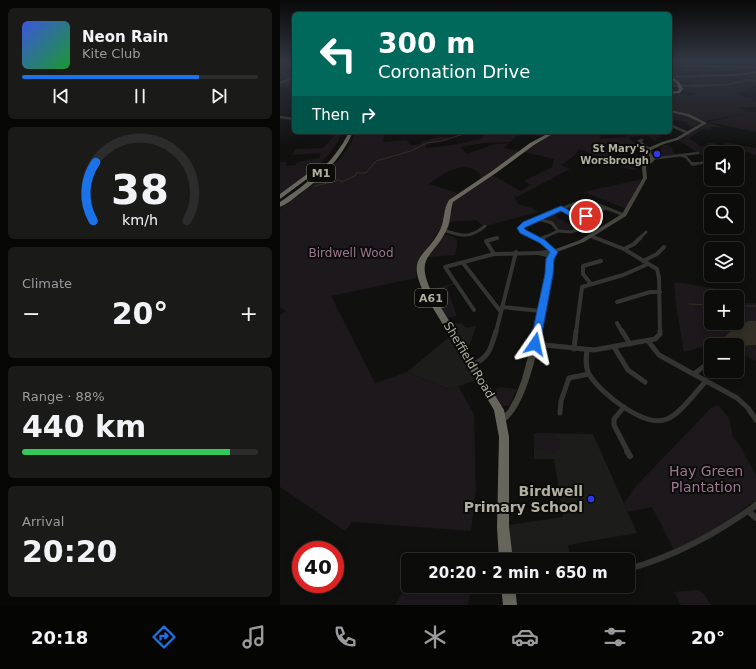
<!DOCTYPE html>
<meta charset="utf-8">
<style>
:root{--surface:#0c0c0b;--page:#1a1a19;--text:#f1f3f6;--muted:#9a9b9d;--line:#2c2c2c;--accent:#1a73e8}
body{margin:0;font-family:"DejaVu Sans",sans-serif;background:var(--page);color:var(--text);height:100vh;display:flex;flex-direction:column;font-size:15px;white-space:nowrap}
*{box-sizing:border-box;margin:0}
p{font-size:13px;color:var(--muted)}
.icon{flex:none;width:22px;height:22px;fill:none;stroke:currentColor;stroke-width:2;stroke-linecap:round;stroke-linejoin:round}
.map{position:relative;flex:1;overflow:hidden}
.drawer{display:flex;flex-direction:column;gap:8px;padding:8px;background:#070706;width:280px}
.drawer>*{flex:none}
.hud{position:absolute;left:12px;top:12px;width:380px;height:122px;border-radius:6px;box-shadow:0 2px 10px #0003,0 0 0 1px var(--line);background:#00695c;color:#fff;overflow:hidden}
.controls{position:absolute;left:424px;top:146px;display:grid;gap:8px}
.controls a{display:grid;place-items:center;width:40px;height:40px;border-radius:6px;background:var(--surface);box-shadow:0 2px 10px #0003,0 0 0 1px var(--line);font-size:20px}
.speed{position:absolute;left:12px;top:541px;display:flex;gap:8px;font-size:20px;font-weight:700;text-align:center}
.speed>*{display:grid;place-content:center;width:52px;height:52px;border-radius:50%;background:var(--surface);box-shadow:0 2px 10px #0003,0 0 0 1px var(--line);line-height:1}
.speed .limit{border:6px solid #d22;background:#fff;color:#111}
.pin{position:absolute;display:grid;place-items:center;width:34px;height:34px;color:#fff;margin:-17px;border:2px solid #fff;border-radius:50%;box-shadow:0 1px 4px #0007}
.me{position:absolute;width:44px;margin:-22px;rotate:11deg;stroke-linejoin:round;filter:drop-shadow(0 0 3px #0008)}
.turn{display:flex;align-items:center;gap:14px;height:84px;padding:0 20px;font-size:18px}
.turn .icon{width:52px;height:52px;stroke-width:2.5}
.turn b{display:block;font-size:28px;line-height:34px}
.then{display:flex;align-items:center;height:38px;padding:0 20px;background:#0003;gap:8px;font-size:15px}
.big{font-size:30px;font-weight:700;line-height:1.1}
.drawer .tile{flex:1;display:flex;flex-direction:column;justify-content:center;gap:6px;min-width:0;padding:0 14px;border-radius:6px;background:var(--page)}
.drawer .dial{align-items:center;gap:0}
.dial svg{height:104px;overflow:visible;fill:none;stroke:var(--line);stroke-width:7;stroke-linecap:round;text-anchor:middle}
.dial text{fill:var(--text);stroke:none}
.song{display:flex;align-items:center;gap:12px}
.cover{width:48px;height:48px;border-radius:6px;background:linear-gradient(135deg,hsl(230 70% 55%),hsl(130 70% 35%))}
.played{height:4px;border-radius:2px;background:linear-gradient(90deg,var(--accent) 75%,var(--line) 75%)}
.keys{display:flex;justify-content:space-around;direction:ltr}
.heat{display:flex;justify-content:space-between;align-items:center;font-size:22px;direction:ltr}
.charge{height:6px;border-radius:3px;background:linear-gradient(90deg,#34c759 88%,var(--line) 0)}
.trip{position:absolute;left:121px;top:553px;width:234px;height:40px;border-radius:6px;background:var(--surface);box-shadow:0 2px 10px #0003,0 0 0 1px var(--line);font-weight:700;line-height:40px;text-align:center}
.dock{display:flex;height:64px;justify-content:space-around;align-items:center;background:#050504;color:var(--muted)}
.dock .icon{width:28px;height:28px}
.dock .active{color:var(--accent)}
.dock b{font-size:18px;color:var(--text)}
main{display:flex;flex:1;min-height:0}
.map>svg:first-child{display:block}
</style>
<main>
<section class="drawer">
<div class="tile">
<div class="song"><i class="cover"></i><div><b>Neon Rain</b><p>Kite Club</p></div></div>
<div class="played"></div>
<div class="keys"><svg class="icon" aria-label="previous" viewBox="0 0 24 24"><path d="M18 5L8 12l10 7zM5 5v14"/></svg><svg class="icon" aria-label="pause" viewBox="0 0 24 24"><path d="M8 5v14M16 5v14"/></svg><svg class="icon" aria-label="next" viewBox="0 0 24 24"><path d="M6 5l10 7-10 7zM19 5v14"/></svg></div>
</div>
<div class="tile dial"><svg viewBox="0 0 100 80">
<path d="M14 69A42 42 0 1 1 86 69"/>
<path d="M14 69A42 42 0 0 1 16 24" stroke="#1a73e8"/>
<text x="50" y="56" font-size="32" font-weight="700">38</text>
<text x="50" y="72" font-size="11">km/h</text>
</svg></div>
<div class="tile"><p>Climate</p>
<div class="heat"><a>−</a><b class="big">20°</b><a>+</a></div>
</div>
<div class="tile"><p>Range · 88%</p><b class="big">440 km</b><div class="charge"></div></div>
<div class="tile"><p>Arrival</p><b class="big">20:20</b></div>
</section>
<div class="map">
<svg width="476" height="605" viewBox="0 0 476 605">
<rect width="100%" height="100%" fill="#10100f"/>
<g fill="#1c1d1b">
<polygon points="169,322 178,324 181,323 186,328 196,326 187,352"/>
<polygon points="169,337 197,380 169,389 127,372"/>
<polygon points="254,433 313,434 357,533 288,545 291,560 287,560 286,555 283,553 279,554 280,560 232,560 228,525 283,517 274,459 254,459"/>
</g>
<g fill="#1d181b">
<polygon points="0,62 11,62 14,63 14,85 0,87"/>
<path d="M410,68L476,69L462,70L465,73L459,70L426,72L432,74L427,75L476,72V85L455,94L467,98L476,97L471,99L476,102V107H455L467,110L464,111L476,112V132L428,122L464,114L425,121L390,111V95C398,91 407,97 416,94L403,91L400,85H412V83L397,81L393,77L426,75H420L421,74L419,73L425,72L390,71V70Z"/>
<path d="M390,111L408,116L424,122L416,128L404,124L408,123C402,121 396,120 390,120Z"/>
<polygon points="428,123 443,127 430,127 432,129 431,130 422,129 409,138 420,146 426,145 428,142 444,146 445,142 476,148 476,156 467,152 431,153 431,161 398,140"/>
<path d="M58,132H62C52,160 22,178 0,194V162H6V166L16,165L17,162L39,158L41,153L12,155L16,149L43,148Z"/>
<path d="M75,132H105L103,142L126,140L131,145L141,144V142L158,137H172L186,132H193L146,145V148L172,145L200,139L209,132L248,133L237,136L230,142L204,143L181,147L187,154L215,144L229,143L224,148L240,151L199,180L201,177C188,156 162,174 149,184L178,193L168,202L162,226L137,263L136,278L51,296L95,383L127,372L169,389L178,386L194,414L196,490L191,531L72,522L65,531L0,487V315L6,311L0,307V209C22,194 70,158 75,132Z"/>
<polygon points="276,132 322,132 320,139 347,137 342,132 378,132 380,134 378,135 382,137 375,137 378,140 375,141 367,135 348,137 359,147 357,148 359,150 331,154 343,160 357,170 351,170 345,168 299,149 295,155 281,165 290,169 237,197 234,196 238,204 252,208 258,212 206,226 203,226 196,220 168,222 171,204 174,200 212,175 241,191 251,185 244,181 272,167 274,159 244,152"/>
<polygon points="383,145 388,145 392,148 393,152 398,155 374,157 369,151 382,150 380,148 383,147"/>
<polygon points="362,179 346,209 304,192"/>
<path d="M272,214L286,223L294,226L296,230L292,231L280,230C275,223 270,220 261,218Z"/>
<path d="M164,235C181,236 178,242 175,255L148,257L159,240Z"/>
<polygon points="394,282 433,288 447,297 431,297 431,323 457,323 457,303 476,303 476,361 457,352 457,345 442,345 437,343 404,352 396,305"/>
<polygon points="174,283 175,284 167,287 177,316 167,318 150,290"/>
<polygon points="221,387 237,389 229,406 221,406 212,391"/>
<polygon points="438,405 449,418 453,437 459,444 476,475 476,502 470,504 438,528 394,550 372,507 348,512 344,503 357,485 431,408"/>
<polygon points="254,433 273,434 281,441 279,449 272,454 254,448"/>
<polygon points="128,583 128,586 192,586 188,605 115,605"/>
<polygon points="418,590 423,593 431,605 401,605 394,592"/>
</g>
<polygon fill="#332f26" points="469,321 476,321 476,345 457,346 441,343 441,340 458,325"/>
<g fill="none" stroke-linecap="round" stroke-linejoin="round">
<g stroke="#332f26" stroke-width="1">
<polyline points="35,186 60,180 61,182 75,176 76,173 86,173 96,161 131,151 147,143 162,141 190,132"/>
<polyline points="409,304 431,305"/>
<polyline points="457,306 476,306"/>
</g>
<g fill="#332f26" fill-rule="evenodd">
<polygon points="0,62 11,65 11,66 10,67 0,64"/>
<polygon points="468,79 476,80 476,82 468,81 445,86 390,87 390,85 445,84"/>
</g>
<g stroke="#343530" stroke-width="2">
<polyline points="397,62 414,64"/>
<polyline points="427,63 476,62"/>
<polyline points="390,66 396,67"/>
<polyline points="403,66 476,67"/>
</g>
<g stroke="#343530" stroke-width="2.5">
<polyline points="0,117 14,119"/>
<polyline points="390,125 408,133"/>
<polyline points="362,140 359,141 369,149"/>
<polyline points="400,155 406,157 412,164 429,162"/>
<polyline points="355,161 418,153"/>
</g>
<g stroke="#343530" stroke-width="3">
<polyline points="412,164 416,164"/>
<path d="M281,208C300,220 304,217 324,209"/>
<polyline points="258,219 272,223 278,231 263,238"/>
<polyline points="299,229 315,233"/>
<path d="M163,230C181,236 190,239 205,226"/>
<polyline points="278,231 291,232 299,229"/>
<polyline points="311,236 316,238"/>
<polyline points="255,238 241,230 242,225 301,201 311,202 344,215"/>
<polyline points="360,238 366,232"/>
</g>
<g stroke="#343530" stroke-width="4">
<polyline points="253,237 263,242 274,252"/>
<polyline points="313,237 344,249 377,269 379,278 380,332"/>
<polyline points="259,240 265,237"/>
<polyline points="344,249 354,244 361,237"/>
<polyline points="214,254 206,241 217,238"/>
<polyline points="271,256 259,253 272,251"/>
<polyline points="363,261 377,254 384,247"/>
<polyline points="183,263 221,312 216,332"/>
<polyline points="311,284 303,274 303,266 321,261"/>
<polyline points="337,302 370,292 380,292"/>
<polyline points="222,307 261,311"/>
<polyline points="194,310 165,267 214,254 259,253"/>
<polyline points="221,312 236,252"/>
<polyline points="337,323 342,332"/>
<polyline points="296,332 302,287 343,275 368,264"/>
</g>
<g stroke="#343530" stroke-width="5">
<polyline points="342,331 350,344"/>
<polyline points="368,341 379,355 457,398 468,408 476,420"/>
<polyline points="255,344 314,350 375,339 380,334 380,331"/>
<polyline points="334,347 348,370 365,382"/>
<polyline points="294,349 296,331"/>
<path d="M307,350C306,358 305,367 309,374C319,392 365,429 387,419C400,414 416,392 426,381"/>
<path d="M192,365C209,358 211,348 216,331"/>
<polyline points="414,374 423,367 431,365"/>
<polyline points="344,407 334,419 334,425 348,452"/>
<polyline points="280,413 281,401 289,378 309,374"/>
</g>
<g stroke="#343530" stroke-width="6">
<polyline points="347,451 350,456"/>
<polyline points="468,511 476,518"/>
<path d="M348,569C396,556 436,534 476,505"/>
</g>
<g fill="#45453e" fill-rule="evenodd">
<polygon points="476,71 476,73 456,76 390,77 391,76 456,74"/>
<polygon points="14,76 14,78 0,84 0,82"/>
<path d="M390,110L409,114L427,123L398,140L384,144L371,150L370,152L374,157V161L366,167L367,178L346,216L304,242L277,252L274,254C272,262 273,271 271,279C266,311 252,397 229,418C225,421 223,424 218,422L217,420L228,410L235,397L242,379L254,334L266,278L269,254L273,250L300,240L342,214L363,178L362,167L370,161V157L366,152L368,148L382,142L396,138L422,123L407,116L390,112Z"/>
</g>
<g fill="#66665c" fill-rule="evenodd">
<polygon points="390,75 400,83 403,89 400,93 390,94 390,92 398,91 399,89 397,84 390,78"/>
<path d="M69,132H73C61,159 42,178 18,195C13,199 7,204 0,207V202C28,183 54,163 69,132Z"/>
<path d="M271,132H276L254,145L216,173L173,202C170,211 171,221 167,229C153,259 134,255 152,293L224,410L229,437V527L233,560H219L217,527L219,437L214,410L144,293C126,255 145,259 160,230C165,220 163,209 169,200L212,171L250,143Z"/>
<polygon points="34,169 39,170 0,199 0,194"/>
<polygon points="221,586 235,586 237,605 223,605"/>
</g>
</g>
<linearGradient id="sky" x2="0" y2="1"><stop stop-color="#090908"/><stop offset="0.42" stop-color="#313742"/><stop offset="1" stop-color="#313742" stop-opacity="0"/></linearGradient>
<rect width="476" height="146" fill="url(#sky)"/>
<polygon fill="#1a73e8" stroke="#114b97" points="281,206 298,215 306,214 309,216 297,220 281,211 244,228 246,230 265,240 278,252 274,259 273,274 260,344 255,348 250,344 265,274 266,259 270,252 260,243 240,233 237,228 243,222"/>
<g fill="#2c39eb" stroke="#0b0b0a" stroke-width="1.5">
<circle cx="377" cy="154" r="4"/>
<circle cx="311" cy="499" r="4"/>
</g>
<g text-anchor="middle" stroke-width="4" stroke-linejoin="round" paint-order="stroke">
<g font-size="10" font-weight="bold" fill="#b1b0a0" stroke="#0b0b0a" text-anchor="end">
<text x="369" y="152">St Mary's,<tspan x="369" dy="12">Worsbrough</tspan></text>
</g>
<g fill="#0b0b0a" stroke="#7f7e73" stroke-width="1">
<rect x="27" y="164" width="28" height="18" rx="3"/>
<rect x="135" y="289" width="32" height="18" rx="3"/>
</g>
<g font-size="11" font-weight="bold" fill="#b1b0a0">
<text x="41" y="177">M1</text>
<text x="151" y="302">A61</text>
</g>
<g font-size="12" fill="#9c7790" stroke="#0b0b0a">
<text x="71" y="257">Birdwell Wood</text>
</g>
<g font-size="12" fill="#b1b0a0" stroke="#0b0b0a">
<text transform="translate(189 360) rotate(59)" y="4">Sheffield Road</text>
</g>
<g font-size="14" fill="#9c7790" stroke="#0b0b0a">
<text x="426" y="476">Hay Green<tspan x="426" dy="16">Plantation</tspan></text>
</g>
<g font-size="14" font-weight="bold" fill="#b1b0a0" stroke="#0b0b0a" text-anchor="end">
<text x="303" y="496">Birdwell<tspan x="303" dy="16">Primary School</tspan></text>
</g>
</g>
</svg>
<div class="controls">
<a><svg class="icon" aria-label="sound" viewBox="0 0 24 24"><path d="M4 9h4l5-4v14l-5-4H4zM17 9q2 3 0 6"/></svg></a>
<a><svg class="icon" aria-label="search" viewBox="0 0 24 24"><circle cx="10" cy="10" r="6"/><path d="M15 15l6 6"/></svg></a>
<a><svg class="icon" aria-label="layers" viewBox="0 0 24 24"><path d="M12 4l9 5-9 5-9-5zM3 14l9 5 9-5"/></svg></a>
<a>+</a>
<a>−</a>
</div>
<div class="speed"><div class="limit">40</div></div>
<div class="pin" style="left:306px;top:216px;background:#d93025"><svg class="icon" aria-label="arrive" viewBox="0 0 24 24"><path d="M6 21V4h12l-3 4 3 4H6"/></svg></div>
<svg class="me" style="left:255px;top:344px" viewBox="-20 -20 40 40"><path d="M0-17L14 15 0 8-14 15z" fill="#1a73e8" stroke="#fff" stroke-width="4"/></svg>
<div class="trip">20:20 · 2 min · 650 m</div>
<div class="hud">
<div class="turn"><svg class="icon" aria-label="left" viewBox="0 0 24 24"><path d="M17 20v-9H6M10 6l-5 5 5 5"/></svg><div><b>300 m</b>Coronation Drive</div></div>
<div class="then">Then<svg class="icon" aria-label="right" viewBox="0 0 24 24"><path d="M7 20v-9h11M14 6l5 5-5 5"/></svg></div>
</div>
</div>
</main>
<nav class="dock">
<b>20:18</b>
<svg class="icon active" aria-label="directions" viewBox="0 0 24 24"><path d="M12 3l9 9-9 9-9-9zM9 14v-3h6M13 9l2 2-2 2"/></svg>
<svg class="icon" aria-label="music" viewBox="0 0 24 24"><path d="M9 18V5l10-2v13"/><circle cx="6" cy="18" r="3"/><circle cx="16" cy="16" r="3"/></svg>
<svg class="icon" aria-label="phone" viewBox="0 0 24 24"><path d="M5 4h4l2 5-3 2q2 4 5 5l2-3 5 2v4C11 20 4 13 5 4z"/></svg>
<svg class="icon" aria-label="climate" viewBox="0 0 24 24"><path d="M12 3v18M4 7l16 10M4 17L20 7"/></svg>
<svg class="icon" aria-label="car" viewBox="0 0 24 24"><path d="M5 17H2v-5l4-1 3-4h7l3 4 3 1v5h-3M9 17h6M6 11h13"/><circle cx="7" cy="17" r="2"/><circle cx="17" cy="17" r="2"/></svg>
<svg class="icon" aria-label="filters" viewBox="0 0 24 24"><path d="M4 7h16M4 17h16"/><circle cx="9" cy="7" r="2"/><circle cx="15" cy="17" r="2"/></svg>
<b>20°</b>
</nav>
